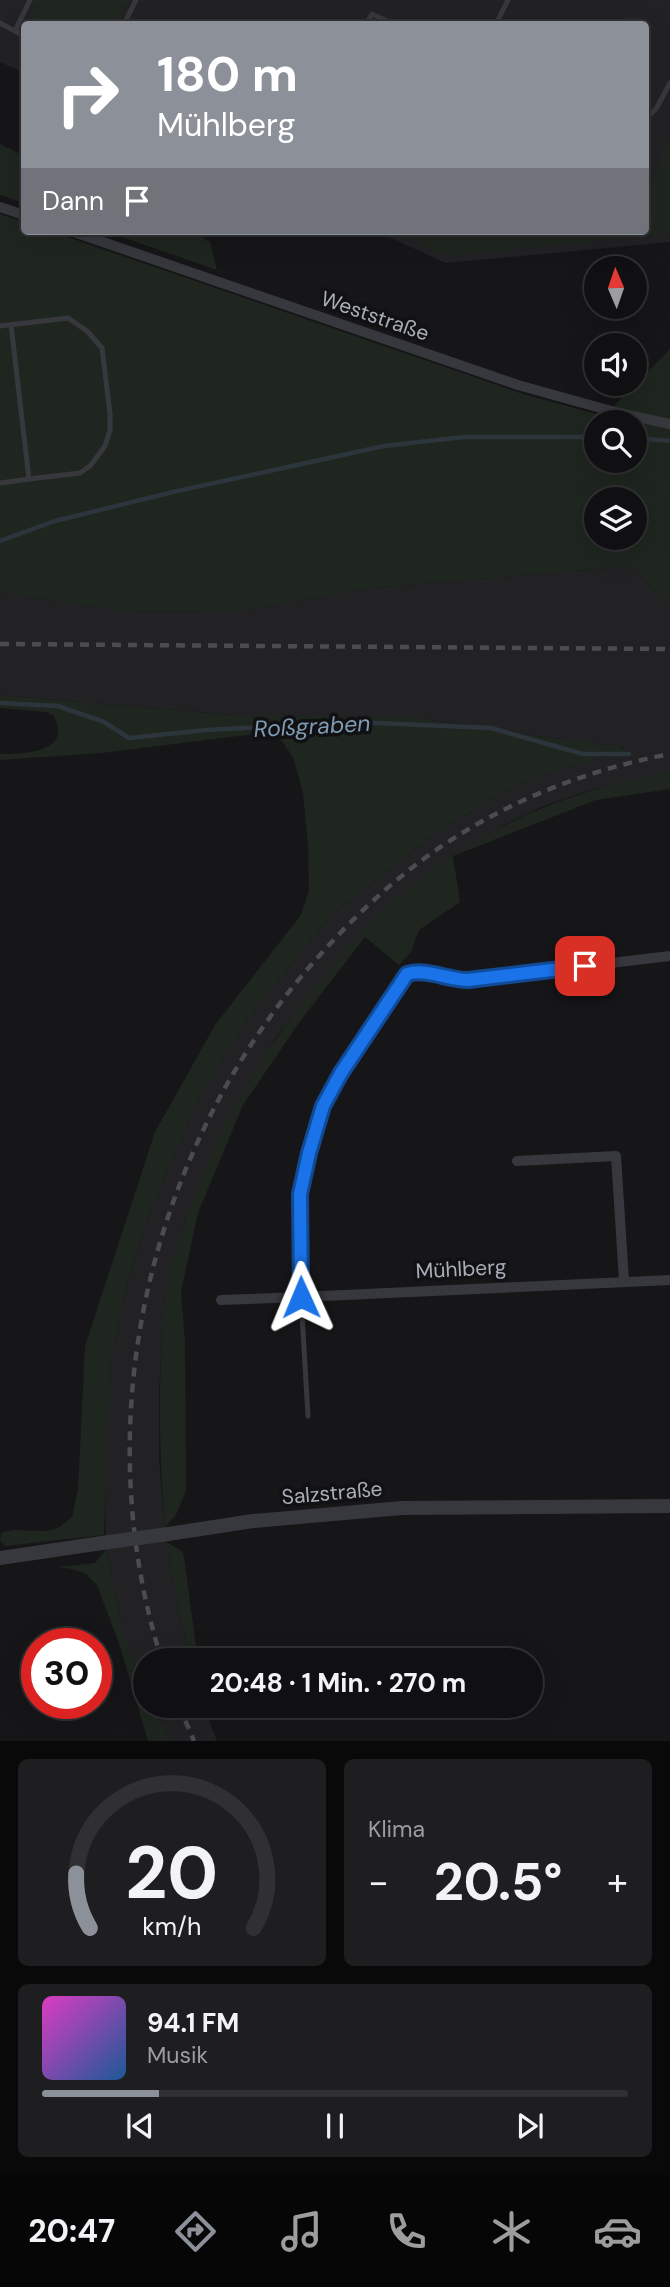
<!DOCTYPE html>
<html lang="de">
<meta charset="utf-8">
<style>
:root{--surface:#101012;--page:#1e1e20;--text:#f1f3f6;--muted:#9c9d9f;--line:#303032;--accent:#8c9099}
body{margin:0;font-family:"DM Sans",sans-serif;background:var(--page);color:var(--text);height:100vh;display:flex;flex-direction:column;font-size:26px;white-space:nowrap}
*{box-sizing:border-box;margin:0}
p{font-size:23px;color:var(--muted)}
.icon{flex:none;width:38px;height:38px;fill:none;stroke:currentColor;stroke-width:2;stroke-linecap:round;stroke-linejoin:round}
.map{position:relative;height:1741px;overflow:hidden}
.sheet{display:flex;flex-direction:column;gap:18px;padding:18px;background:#09090a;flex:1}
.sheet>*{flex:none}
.top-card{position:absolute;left:21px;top:21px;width:628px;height:214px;border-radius:7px;box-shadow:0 7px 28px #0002,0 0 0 2px var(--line);background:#8c9099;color:#fff;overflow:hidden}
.needle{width:46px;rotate:358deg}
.controls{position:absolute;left:584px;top:256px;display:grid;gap:14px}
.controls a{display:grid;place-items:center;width:63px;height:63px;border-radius:50%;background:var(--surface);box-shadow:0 7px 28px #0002,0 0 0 2px var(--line);font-size:35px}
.speed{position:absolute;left:21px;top:1628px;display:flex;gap:14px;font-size:35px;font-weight:700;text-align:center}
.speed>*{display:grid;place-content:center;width:91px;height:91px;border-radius:50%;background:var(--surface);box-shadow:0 7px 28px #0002,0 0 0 2px var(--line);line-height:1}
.speed .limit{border:10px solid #d22;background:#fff;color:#111}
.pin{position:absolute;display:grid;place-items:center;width:60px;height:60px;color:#fff;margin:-30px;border-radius:14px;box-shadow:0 4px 10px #0006}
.me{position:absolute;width:77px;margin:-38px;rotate:359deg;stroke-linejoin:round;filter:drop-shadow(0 0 5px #0008)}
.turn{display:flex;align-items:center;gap:24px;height:147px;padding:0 21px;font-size:32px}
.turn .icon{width:91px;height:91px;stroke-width:2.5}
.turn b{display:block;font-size:49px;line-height:60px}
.then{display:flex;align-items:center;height:66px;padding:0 21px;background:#0003;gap:14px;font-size:26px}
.big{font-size:52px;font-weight:700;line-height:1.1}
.sheet .widget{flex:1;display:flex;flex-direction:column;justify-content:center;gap:10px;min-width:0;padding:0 24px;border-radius:10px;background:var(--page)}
.sheet .dial{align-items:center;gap:0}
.dial svg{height:182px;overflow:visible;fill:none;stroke:var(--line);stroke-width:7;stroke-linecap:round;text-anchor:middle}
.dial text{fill:var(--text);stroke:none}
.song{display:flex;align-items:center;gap:21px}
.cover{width:84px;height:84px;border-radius:10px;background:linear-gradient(135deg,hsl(310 70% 55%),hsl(210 70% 35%))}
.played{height:7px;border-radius:4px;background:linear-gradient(90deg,var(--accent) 20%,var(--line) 20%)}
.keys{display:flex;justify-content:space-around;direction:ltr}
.heat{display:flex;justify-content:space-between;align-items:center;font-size:38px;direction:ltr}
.sheet .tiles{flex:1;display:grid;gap:18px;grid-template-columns:1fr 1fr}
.widget:last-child{grid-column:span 2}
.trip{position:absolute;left:133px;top:1648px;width:410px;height:70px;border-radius:35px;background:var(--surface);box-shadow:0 7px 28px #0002,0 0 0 2px var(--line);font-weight:700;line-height:70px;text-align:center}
.menu{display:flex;height:112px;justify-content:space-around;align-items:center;background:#060607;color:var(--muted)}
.menu .icon{width:49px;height:49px}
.menu .current{color:var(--accent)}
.menu b{font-size:32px;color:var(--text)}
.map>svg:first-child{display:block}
</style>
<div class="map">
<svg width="670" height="1741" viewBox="0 0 670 1741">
<rect width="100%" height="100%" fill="#161618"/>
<g fill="#222225">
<polygon points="0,0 670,0 670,242 446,263 375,231 646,231 646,24 24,24 24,73 0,62"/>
<polygon points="632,566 666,603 670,603 670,771 587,791 546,805 506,824 449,858 404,894 363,932 315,987 276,1038 228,1118 183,1226 165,1294 159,1392 159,1457 166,1541 181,1621 191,1661 145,1661 145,1689 124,1635 106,1550 105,1458 110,1366 126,1287 148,1216 200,1096 248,1018 332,914 433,835 505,791 540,776 625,749 619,746 526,735 406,716 245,716 0,695 0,592 119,611 235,612 371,588"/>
<polygon points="152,1706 203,1706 217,1741 171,1741"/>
</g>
<g fill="#1e261f" fill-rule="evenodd">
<polygon points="36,0 129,0 116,24 32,24 30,22"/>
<polygon points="670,139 670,233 446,256 395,231 646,231 646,186 648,187"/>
<polygon points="0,144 24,156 24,203 0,195"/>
<path d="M0,214L24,222V231H50L526,395L604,416L670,349V603H666L632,566L371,588L235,612L119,611L0,592ZM597,422H635V460H597ZM597,499H635V537H597Z"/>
<polygon points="105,231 193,231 210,242 217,270"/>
<path d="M0,695L244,716H406L526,735L619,746L625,750L540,776L505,791L433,835L332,914L248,1018L200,1096L148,1216L126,1287L110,1366L104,1535L5,1546L0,1541L1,1533L13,1530L47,1531L58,1528L72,1517L78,1489L85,1346L155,1132L215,1025L301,915L309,890L308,846L303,793L293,757L279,737L255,734L102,753L0,760V754C24,754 74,753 53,715L45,712L0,708Z"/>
<path d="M670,771V789L596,800L453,856L460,902L419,930L411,952L399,965L365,937L301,1020L243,1105L198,1213L181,1292L185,1341L186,1491L176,1515L165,1527C160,1465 158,1404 162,1342C163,1327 163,1310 165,1295C171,1257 185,1219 200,1184C209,1162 217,1137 229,1116C280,1023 361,916 450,857C522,810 587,788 670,771Z"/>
<polygon points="166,1542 182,1551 184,1557 198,1661 191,1661 181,1621"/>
<polygon points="106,1550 124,1635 145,1689 145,1706 152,1706 171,1741 148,1741 119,1643 97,1585 86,1574 72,1569 58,1567 95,1563"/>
</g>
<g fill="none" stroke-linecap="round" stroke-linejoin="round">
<g stroke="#2c353c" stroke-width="4.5">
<polyline points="635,438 670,441"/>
<polyline points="0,541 55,521 173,492 384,446 464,437 597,437"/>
<polyline points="0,703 58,706 104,722 129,738 207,730 353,722 491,728 583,754 629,754"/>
</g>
<g stroke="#37383d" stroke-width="5">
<polyline points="0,23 24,36"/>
<polyline points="124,24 136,0"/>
<polyline points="366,24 372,14 393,24"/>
<polyline points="496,24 508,0"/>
<polyline points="15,31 30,0"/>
<polyline points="646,118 656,109 670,83"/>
<polyline points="0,326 68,318 87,331 102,348 110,414 110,430 105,446 90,466 80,473 29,479"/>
<polyline points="0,483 29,479 11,325"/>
<polyline points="301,1297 308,1416"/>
</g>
<g stroke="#37383d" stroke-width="10">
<polyline points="0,207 24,215"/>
<polyline points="71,231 518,385 615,412 670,424"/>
<path d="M670,956L468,980C448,980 426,968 407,974C390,1000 373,1025 357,1051C345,1068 331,1086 323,1106C296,1166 299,1233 301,1297L670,1280"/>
<polyline points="517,1161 616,1156 624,1280"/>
<polyline points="221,1300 301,1297"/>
</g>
<g stroke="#37383d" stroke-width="14">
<polyline points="168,1534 253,1521 402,1508 670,1506"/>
<polyline points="0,1558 102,1543"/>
</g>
<g stroke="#4a4c52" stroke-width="4.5" stroke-dasharray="9 7" stroke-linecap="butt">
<polyline points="0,644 670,649"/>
<path d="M162,1661C87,1425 146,1161 305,972C347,923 393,878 448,842C515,798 591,769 670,754"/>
<polyline points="179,1706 194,1741"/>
</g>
<polyline stroke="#37383d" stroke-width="14" points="102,1543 168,1534"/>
</g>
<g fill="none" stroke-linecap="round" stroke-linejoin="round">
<g stroke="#114b97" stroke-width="18">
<path id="route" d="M301,1297L300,1194L309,1153L323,1106L341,1073L407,974C426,968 448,980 468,980L585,966"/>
</g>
<use href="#route" stroke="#1a73e8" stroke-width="12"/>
</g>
<g text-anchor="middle" stroke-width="7" stroke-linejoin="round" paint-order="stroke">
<g font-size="21" fill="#a8adb8" stroke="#111113">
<text transform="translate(375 316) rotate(19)" y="7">Weststraße</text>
<text transform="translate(461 1269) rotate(-3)" y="7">Mühlberg</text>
<text transform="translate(332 1493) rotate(-5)" y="7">Salzstraße</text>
</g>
<g font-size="23" font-style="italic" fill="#7f9bb3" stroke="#111113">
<text transform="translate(312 726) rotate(-3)" y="8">Roßgraben</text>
</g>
</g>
</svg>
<div class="controls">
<a><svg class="needle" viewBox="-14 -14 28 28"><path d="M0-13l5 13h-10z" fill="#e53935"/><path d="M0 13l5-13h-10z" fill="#9c9d9f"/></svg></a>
<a><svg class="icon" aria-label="sound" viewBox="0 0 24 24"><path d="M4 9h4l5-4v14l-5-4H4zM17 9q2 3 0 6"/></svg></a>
<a><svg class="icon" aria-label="search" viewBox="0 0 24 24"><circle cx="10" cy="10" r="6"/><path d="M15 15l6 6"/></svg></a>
<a><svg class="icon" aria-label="layers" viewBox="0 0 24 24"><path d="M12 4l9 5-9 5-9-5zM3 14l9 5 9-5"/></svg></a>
</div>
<div class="speed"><div class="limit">30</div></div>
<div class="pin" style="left:585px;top:966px;background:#d93025"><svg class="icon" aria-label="arrive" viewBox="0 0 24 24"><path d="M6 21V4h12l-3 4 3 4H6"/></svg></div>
<svg class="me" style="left:301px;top:1297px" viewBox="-20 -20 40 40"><path d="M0-17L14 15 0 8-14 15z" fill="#1a73e8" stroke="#fff" stroke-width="4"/></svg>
<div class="trip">20:48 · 1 Min. · 270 m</div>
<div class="top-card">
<div class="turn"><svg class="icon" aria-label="right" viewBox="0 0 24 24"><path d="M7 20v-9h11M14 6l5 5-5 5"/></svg><div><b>180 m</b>Mühlberg</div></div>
<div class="then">Dann<svg class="icon" aria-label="arrive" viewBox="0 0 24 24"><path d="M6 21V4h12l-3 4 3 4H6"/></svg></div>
</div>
</div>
<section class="sheet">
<div class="tiles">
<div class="widget dial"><svg viewBox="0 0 100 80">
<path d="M14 69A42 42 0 1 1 86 69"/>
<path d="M14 69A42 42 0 0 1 8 45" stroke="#8c9099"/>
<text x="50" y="56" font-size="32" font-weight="700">20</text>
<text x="50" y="72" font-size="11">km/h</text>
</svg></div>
<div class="widget"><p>Klima</p>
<div class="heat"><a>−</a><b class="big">20.5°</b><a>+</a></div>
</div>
<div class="widget">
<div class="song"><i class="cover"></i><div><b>94.1 FM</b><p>Musik</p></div></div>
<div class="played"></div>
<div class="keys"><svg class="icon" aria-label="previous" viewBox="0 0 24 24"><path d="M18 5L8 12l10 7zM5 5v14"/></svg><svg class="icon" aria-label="pause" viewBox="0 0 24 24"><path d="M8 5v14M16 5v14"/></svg><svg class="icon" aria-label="next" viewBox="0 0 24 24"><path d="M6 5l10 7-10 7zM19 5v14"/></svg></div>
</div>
</div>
</section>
<nav class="menu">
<b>20:47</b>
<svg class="icon current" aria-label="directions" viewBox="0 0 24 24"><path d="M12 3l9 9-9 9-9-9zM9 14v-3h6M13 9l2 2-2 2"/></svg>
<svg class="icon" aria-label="music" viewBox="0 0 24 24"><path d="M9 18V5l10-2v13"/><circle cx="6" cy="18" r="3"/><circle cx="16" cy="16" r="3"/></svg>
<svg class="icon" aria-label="phone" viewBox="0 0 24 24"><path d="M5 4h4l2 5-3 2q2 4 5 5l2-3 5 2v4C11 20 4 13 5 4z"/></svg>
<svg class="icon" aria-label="climate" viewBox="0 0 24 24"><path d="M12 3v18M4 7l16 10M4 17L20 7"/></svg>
<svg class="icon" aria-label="car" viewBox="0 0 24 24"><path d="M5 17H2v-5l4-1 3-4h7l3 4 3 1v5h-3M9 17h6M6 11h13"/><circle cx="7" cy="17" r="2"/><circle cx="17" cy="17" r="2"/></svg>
</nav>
